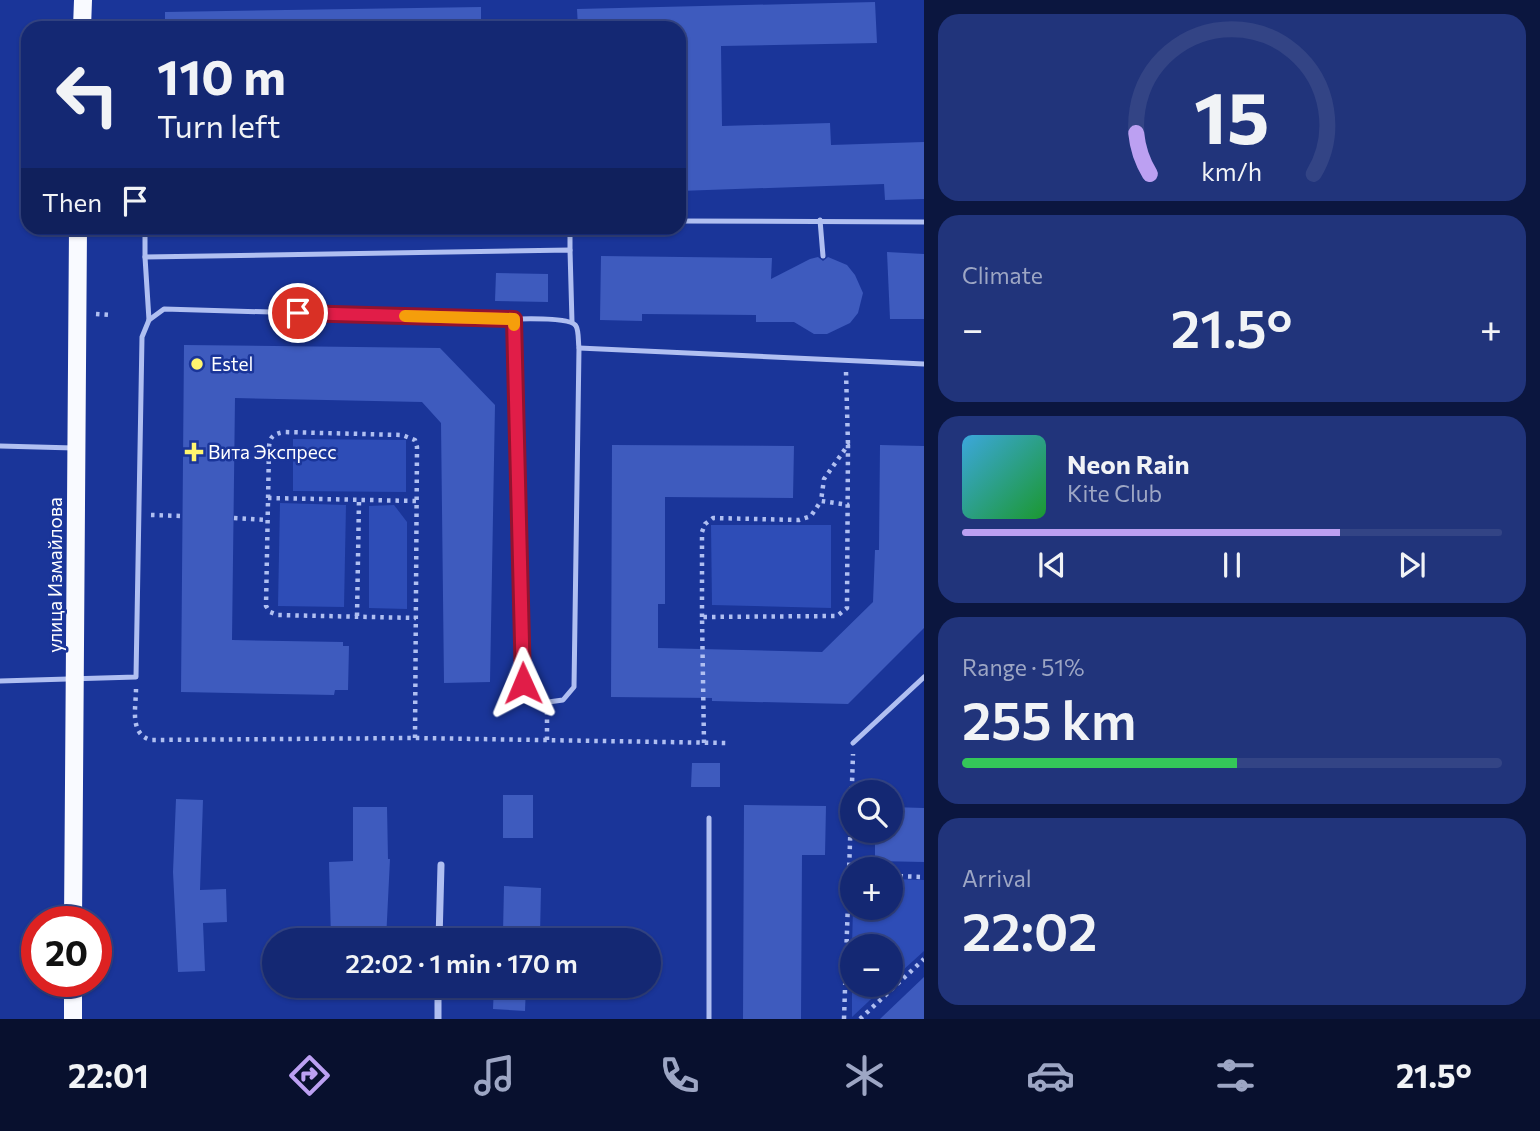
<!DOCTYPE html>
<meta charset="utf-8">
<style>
:root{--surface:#142873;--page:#21347b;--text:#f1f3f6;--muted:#9da6c4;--line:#334485;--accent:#bca0f2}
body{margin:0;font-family:Commissioner,sans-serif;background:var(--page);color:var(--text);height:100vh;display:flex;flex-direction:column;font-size:26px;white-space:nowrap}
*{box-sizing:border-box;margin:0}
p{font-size:23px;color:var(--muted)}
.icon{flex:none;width:38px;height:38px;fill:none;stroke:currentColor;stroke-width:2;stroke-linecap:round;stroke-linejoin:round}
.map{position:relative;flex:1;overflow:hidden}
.side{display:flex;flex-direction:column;gap:14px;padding:14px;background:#0b163f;width:616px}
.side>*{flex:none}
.hud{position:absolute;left:21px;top:21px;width:665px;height:214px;border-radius:21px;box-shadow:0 2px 5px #0004,0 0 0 2px var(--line);background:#142873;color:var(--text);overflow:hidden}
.controls{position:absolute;left:840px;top:780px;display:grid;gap:14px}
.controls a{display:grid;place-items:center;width:63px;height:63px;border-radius:50%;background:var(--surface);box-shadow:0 2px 5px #0004,0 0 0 2px var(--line);font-size:35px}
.speed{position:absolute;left:21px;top:906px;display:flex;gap:14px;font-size:35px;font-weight:700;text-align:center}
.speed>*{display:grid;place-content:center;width:91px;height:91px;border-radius:50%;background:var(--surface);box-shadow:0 2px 5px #0004,0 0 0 2px var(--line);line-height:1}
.speed .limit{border:10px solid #d22;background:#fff;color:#111}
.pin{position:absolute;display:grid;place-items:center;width:60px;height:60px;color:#fff;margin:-30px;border:4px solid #fff;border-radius:50%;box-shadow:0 2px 7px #0007}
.me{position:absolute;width:77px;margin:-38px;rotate:359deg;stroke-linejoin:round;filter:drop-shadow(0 0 5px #0008)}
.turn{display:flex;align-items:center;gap:24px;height:147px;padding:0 21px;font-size:32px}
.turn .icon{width:91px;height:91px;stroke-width:2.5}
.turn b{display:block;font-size:49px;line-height:60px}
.then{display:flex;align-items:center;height:66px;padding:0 21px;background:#0003;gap:14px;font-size:26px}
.big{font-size:52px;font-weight:600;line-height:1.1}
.side .widget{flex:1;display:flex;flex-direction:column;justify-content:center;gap:10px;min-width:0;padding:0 24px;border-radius:21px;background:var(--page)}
.side .dial{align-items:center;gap:0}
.dial svg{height:182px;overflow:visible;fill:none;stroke:var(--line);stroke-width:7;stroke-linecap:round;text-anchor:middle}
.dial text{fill:var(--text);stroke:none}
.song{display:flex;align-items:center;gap:21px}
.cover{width:84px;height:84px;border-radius:10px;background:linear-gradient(135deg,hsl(200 70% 55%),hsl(130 70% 35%))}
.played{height:7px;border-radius:4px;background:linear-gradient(90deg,var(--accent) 70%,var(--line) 70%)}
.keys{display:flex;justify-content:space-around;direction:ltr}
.heat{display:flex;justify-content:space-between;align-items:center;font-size:38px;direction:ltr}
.charge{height:10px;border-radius:5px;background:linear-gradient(90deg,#34c759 51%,var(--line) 0)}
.trip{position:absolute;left:262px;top:928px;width:399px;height:70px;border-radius:35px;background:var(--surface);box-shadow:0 2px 5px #0004,0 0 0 2px var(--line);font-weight:600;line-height:70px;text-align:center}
.menu{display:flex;height:112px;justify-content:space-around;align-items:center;background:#08102e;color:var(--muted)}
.menu .icon{width:49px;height:49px}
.menu .on{color:var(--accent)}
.menu b{font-size:32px;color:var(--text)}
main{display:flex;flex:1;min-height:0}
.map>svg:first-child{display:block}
</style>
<main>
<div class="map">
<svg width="924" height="1019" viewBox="0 0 924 1019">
<rect width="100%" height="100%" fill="#1a3599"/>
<g fill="#2e4db7">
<polygon points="293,439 406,440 406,492 293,491"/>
<polygon points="280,503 346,505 344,607 278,606"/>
<polygon points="394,505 407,522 407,609 369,608 369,506"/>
<polygon points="711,525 831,525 831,608 712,605"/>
<polygon points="891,879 924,880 924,951 891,981 891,947 852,947 853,908 891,908"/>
<polygon points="852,961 852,985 886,985 852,1017"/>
</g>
<g fill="#3e5bbe">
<polygon points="875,2 877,43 721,46 722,126 830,123 831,145 924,142 924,199 885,200 884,184 679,191 679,28 578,28 577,9"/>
<polygon points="481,7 481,28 165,28 165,12"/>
<polygon points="887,252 924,254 924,319 890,319"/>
<polygon points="601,256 772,258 771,279 810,259 818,257 823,261 828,257 847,265 855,275 863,293 858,313 850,323 827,334 814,334 794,322 756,322 756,315 642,314 642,321 600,320"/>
<polygon points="496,273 548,274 548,302 495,301"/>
<polygon points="184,345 440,348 495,405 490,682 444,683 441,423 422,402 235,398 232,640 343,642 343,646 349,646 348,690 335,690 334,695 181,692"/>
<polygon points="612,445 794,446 793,498 665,497 665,604 658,604 658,648 822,652 873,602 875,550 879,550 880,445 924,446 924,628 848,704 712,701 712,698 611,697"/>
<polygon points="692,763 720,763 720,787 691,787"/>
<rect x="503" y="795" width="30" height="43"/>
<polygon points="176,799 203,800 200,890 226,889 227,922 203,923 205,971 178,972 173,872"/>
<polygon points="744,805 826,806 825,855 802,855 801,1019 743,1019"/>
<polygon points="353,807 387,807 388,859 390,859 386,940 331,939 329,862 353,861"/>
<polygon points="891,807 924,808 924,862 875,861 875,831 891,831"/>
<polygon points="504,886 541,888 540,935 503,933"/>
<polygon points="924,977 924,1019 880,1019 903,997"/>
<polygon points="494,985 526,985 525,1011 493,1009"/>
</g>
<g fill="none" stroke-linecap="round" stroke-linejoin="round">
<g stroke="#b0bff1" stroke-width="4.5" stroke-dasharray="3.5 5" stroke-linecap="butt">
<polyline points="96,314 110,315"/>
<polyline points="846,372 848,445"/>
<polyline points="268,498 417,501"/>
<polyline points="151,515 183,516"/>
<polyline points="234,518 268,520"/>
<polyline points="357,616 359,500"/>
<polyline points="702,617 702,532 705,524 713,518 799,520 811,516 821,501 849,505"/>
<path d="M136,689C136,708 129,734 151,740L415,738L726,743"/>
<path d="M415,738L417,447L415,440L402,435L284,432C273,434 269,437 269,449L266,606L270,612L278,615L416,618"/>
<polyline points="547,740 547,713"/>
<polyline points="704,743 702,617 837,616 847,608 848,445 824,479 821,501"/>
<polyline points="891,876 924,877"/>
<polyline points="844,1019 853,754"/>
<polyline points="860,1019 924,959"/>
</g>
<g stroke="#b0bff1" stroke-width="5">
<polyline points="820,220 823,256"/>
<polyline points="679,221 924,222"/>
<polyline points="145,228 145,257 570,250 572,322"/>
<polyline points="570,228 570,250"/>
<polyline points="145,257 149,320"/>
<polyline points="579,348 924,364"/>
<polyline points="0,446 74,448"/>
<path d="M0,681L136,677L142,337L149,320L164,309L514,319C525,319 571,317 576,326C579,331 578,342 579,348L574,687L563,700L541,703L528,694L522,683L514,319"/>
<polyline points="853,743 924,677"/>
<polyline points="709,818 709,1019"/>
</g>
<g stroke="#b0bff1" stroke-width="7">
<polyline points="439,940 441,865"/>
<polyline points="438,1019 438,985"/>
</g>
<g stroke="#f9faff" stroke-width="18">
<polyline points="82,28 83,0"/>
<polyline points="73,922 78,228"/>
<polyline points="73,1019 73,982"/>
</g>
</g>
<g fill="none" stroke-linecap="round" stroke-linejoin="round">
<g stroke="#92132f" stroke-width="18">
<polyline id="route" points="298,313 514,319 523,683"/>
</g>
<use href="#route" stroke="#e11d48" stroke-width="12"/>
<polyline stroke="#f59e0b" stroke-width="12" points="405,316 514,319 514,325"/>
</g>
<g fill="#fff56f" stroke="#1a3599" stroke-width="2.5">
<circle cx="197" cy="364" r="7"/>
<path d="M190.5 441.5h7v7h7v7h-7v7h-7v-7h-7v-7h7z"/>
</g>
<g text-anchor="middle" stroke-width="5" stroke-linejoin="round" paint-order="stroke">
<g font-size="19" fill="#fff" stroke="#1a3599" text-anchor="start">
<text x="211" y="371">Estel</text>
<text x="208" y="459">Вита Экспресс</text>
</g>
<g font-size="19" fill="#fff" stroke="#1a3599">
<text transform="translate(55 575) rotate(-90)" y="7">улица Измайлова</text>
</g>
</g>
</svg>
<div class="controls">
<a><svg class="icon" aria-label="search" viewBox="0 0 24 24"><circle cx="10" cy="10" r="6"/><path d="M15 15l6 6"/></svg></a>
<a>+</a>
<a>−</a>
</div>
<div class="speed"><div class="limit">20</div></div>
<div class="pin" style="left:298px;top:313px;background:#d93025"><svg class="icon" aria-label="arrive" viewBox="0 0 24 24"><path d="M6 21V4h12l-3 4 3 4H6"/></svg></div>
<svg class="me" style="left:523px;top:683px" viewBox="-20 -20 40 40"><path d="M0-17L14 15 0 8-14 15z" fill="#e11d48" stroke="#fff" stroke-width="4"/></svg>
<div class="trip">22:02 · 1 min · 170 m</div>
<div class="hud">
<div class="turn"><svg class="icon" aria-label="left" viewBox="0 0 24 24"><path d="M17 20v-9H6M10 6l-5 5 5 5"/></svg><div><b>110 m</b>Turn left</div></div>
<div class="then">Then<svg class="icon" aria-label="arrive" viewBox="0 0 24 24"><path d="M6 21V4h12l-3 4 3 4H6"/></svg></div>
</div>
</div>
<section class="side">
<div class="widget dial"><svg viewBox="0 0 100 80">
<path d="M14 69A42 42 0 1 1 86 69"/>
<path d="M14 69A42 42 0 0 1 8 51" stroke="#bca0f2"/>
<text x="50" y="56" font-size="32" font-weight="700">15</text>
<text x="50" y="72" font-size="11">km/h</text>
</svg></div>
<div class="widget"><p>Climate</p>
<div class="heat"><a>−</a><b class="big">21.5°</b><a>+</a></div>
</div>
<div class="widget">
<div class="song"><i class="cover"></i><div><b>Neon Rain</b><p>Kite Club</p></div></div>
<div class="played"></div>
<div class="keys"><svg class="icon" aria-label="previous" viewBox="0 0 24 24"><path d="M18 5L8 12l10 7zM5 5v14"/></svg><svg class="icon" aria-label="pause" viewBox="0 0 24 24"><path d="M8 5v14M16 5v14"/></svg><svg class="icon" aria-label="next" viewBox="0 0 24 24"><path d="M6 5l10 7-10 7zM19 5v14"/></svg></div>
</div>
<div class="widget"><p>Range · 51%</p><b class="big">255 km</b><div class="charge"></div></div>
<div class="widget"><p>Arrival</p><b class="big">22:02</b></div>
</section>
</main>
<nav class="menu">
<b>22:01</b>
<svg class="icon on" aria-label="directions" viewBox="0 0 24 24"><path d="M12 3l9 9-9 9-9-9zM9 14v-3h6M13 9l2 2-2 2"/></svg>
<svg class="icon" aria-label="music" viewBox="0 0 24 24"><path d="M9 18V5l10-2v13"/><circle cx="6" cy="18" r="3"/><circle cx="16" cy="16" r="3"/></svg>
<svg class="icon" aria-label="phone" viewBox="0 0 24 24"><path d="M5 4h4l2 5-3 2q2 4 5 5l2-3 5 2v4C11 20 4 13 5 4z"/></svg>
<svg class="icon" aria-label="climate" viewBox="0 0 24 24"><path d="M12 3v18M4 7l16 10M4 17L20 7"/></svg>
<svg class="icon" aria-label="car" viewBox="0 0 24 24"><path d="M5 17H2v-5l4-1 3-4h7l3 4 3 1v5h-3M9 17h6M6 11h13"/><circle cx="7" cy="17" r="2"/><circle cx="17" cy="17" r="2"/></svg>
<svg class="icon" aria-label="filters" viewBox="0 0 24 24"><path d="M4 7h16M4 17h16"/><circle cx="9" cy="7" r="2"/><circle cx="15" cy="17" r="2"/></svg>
<b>21.5°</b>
</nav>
